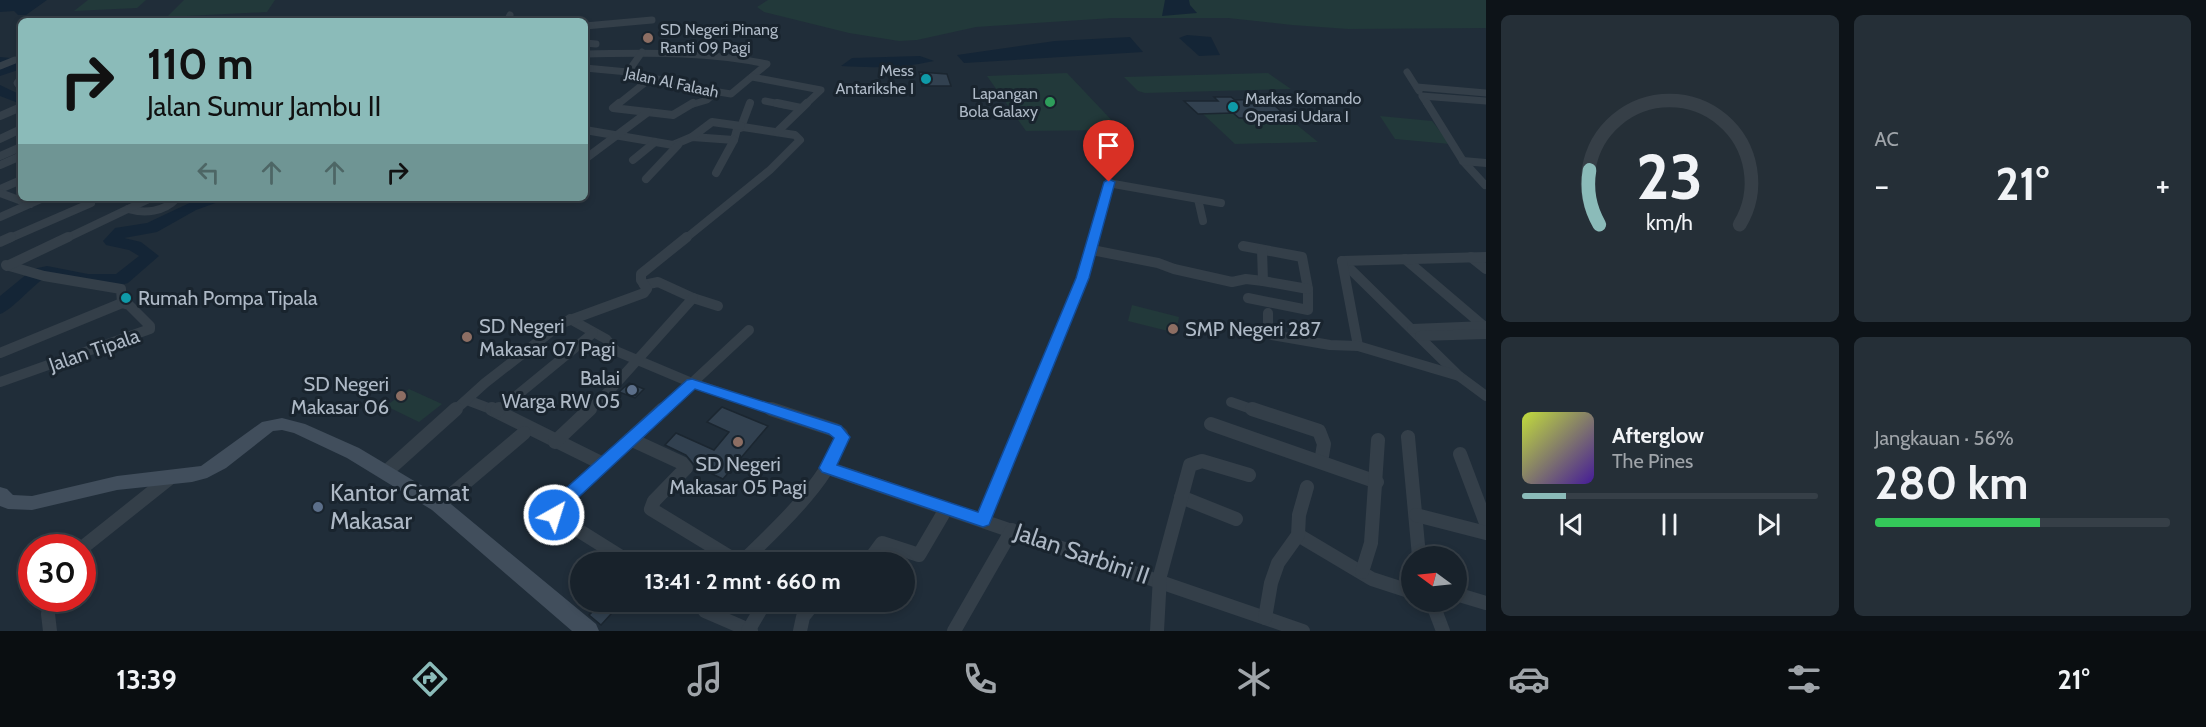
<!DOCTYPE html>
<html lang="id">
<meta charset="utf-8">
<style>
:root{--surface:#18222b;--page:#252f37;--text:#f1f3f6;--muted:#9fa4a9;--line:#363f47;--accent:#8bbbb9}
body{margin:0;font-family:Cabin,sans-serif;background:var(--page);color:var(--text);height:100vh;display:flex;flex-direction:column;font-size:22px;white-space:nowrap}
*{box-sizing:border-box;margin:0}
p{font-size:20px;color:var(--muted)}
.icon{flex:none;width:33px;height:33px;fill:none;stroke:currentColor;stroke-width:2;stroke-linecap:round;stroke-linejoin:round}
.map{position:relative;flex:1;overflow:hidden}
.panel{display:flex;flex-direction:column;gap:15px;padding:15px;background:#0d1318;width:720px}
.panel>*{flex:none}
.hud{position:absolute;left:18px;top:18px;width:570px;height:183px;border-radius:9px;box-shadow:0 3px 9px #0003,0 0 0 2px var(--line);background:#8bbbb9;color:#111;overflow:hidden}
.needle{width:39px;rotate:285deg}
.buttons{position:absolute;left:1401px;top:546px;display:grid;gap:12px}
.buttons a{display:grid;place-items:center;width:66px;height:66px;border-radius:50%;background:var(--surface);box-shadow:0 3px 9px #0003,0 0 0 2px var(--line);font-size:30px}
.speed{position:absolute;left:18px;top:534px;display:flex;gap:12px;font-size:30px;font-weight:700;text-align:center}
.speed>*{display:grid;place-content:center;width:78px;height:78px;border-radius:50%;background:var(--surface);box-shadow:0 3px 9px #0003,0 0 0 2px var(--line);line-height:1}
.speed .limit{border:9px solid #d22;background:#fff;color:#111}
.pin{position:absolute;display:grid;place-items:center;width:51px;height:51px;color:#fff;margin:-62px -26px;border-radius:50% 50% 50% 0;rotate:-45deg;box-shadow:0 0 6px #0007}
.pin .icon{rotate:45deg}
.me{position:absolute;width:66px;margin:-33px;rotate:39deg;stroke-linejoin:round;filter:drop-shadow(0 0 4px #0008)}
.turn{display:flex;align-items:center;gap:21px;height:126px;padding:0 30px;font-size:27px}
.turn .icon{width:78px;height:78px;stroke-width:2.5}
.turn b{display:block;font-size:42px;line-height:51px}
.lanes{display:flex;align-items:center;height:57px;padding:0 30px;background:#0003;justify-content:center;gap:30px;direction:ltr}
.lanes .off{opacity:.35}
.big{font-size:45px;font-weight:700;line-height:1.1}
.panel .widget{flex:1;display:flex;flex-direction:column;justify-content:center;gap:9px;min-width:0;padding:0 21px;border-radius:9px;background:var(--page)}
.panel .dial{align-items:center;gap:0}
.dial svg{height:156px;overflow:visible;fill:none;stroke:var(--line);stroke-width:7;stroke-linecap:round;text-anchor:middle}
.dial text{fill:var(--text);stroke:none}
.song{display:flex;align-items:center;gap:18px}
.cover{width:72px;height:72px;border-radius:9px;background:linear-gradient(135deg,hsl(70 70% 55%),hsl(260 70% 35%))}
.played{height:6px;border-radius:3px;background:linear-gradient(90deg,var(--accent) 15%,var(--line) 15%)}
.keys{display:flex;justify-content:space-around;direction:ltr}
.heat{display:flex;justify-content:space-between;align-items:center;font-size:33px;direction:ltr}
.charge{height:9px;border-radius:4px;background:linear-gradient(90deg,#34c759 56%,var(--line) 0)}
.panel .tiles{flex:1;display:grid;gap:15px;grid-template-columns:repeat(2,1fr)}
.trip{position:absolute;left:570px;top:552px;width:345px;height:60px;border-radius:30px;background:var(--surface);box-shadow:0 3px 9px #0003,0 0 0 2px var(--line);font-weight:700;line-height:60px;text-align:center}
.menu{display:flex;height:96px;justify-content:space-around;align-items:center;background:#0a0e11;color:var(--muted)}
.menu .icon{width:42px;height:42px}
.menu .active{color:var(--accent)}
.menu b{font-size:27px;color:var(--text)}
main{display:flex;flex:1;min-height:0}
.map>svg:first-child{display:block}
</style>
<main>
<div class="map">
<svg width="1486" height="631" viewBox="0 0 1486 631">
<rect width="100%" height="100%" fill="#202d39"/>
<g fill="#22393a">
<polygon points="88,0 146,0 137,8 74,11"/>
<polygon points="184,0 275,0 267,12 167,17"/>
<polygon points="768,0 1486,0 1486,28 1348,29 1292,25 1228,18 1113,18 976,27 917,40 899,41 849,33 764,12 757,7"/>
<polygon points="1067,73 1119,128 1116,130 1026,131 987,76"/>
<polygon points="1268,73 1291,89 1145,93 1138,91 1124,77"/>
<polygon points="1281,112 1318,142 1235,144 1203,114"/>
<polygon points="1380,116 1432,121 1450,144 1395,139"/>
<polygon points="1132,305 1179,317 1176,333 1128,321"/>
<polygon points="409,389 442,404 419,422 386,406"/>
</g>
<g fill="#142536">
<polygon points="0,0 47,0 26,15 18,15 14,11 0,12"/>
<polygon points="1165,0 1189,0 1190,5 1197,13 1162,16"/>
<polygon points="1187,35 1211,37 1220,55 1199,56 1179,38"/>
<polygon points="1130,37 1143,52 964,63 957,55 1055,41"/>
<path d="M920,56L934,61C902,68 874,68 841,66L852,58Z"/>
</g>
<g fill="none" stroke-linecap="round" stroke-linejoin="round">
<g fill="#142536" fill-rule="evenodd">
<polygon points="0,57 21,59 21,69 0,76 0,68 8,65 0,65"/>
<polygon points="0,85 21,95 21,104 0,96"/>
<path d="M200,198H223L221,201L196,210L157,232L124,238L141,242L159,256L128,283L121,285L88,286L47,276C34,284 11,311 0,314V296L33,269L47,266L88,274H116L139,256L129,250L106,245L103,241L115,228L147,223Z"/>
</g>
</g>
<g fill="#324150" stroke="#1b2630" stroke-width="1.5">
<polygon points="919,72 947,74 951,86 922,86"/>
<polygon points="1214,97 1231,97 1235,100 1267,99 1282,112 1250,112 1257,118 1239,118 1233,113 1198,114 1184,101 1218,101"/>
<polygon points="629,383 644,389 635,398 619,392"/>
<polygon points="722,407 768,426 723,479 695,466 686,455 665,445 676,433 714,450 729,432 707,422"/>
<polygon points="603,602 622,602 601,625 589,615"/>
</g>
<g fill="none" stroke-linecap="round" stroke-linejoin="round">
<g stroke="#343f49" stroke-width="7">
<polyline points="507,21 510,15"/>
<polyline points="585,26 652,20"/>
<polyline points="585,43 596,44"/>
<path d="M585,54C647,53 706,51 767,64L731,94L675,85L672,81L627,75L628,72L585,68"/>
<polyline points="0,66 15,60"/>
<polyline points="628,72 642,52"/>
<polyline points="1407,72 1419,91"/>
<polyline points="752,77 821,90 805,105"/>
<polyline points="21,78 17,83 21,88"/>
<polyline points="1417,87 1486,93"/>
<polyline points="765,101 785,105"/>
<polyline points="617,105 651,78"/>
<polyline points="690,105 707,100 716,92"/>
<polyline points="1428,105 1422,96 1486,101"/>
</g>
<g stroke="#343f49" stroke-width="8">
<polyline points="619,103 613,108 673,115 693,103"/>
<polyline points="777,103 801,108"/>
<polyline points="1427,103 1463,161 1485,185"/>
<polyline points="0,116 21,107"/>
<polyline points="741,127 750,103"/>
<polyline points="585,130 673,145 692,137 734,140 737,129 743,127 795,135 800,140 770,170 685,239"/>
<polyline points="777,132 807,103"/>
<polyline points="692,137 712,122 741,126"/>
<polyline points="0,139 21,129"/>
<polyline points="0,156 21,147"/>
<polyline points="585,159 648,112"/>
<polyline points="633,160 655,142"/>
<polyline points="1463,161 1486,163"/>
<polyline points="0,165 21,156"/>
<polyline points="716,173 734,140"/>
<polyline points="646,179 678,145"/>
<polyline points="0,189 21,180"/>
<polyline points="0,193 30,204"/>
<polyline points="1198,199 1203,221"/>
<path d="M128,209C145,214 164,212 177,198"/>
<polyline points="0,217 43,198"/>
<polyline points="8,239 91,203"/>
<polyline points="65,239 151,198"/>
<polyline points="1093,239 1108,183 1221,203"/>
</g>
<g stroke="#343f49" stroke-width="10">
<polyline points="0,242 11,237"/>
<polyline points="1243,246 1302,257 1308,289 1308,310 1248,298"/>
<polyline points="1092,250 1158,263 1174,269 1232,282 1246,279 1263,281"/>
<polyline points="1262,250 1263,281 1308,289"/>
<polyline points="1471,257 1486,269"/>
<polyline points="1405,259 1486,328"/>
<polyline points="1342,261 1459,376 1486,396"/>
<polyline points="1342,261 1486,257"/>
<polyline points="1342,261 1358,346"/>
<polyline points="6,265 44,276 121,289 122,303"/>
<polyline points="7,266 68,237"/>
<polyline points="644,285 658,282 693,298 718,306"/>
<polyline points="1268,313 1268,332 1272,335 1330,345 1358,346 1459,376"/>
<polyline points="570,319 606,339 616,351 692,383 776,411"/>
<polyline points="1412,329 1486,326"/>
<polyline points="1420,336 1486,334"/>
<polyline points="0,353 122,303"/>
<polyline points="0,382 150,329 150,326 129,305 122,303"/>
<polyline points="467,400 496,411"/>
<polyline points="1231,402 1257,411"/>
<polyline points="454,411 485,383 562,323 644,293 647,289 641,280 641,274 687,237"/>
<polyline points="498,411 593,333"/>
<polyline points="588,411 613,387 693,298"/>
<polyline points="662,411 749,330"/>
<polyline points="1028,411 1083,278 1094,237"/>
</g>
<g stroke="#343f49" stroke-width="14">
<polyline points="492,409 603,464"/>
<polyline points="1252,409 1319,431 1324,444 1321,462"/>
<polyline points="497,411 499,409"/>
<polyline points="1211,424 1377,482"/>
<polyline points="1408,437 1419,556"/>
<polyline points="630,439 682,463 686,468 654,501 651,509 738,562"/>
<polyline points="555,442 590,409"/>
<polyline points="1460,454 1486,523"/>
<polyline points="828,468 1303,631"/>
<polyline points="386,472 456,409"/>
<polyline points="1181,497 1236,519"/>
<polyline points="439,505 524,433"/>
<polyline points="1416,515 1486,533"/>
<polyline points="983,520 1029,409"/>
<polyline points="1298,535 1372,579 1412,592"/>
<polyline points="82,548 171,477"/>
<polyline points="629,562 554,515 556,508 663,409"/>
<path d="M742,562C772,533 835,476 841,434L835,430L771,409"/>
<polyline points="868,562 882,543 919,555 946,509"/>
<polyline points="1362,572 1371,543 1378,440"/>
<polyline points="1456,594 1486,603"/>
<polyline points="705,602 703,608 705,611 751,631"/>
<polyline points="1432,602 1443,631"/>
<polyline points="1265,618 1271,583 1278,563 1298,535 1299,515 1307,487"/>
<polyline points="50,631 48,614 51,598"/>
<polyline points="748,631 765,602"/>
<polyline points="800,631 803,617 815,602"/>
<polyline points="954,631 1012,530"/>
<polyline points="1157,631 1160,576 1190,465 1202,461 1249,475"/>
</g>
<polygon fill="#414e5c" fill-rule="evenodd" points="282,418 305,424 359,448 446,500 596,624 599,631 572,631 432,510 347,458 294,433 282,430 273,431 226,468 207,478 192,482 117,490 32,510 8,509 0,506 0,487 7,489 13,495 32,496 117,476 201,466 262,422"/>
</g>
<polygon fill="#1a73e8" stroke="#114b97" stroke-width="1.5" points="1109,179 1115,182 1089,278 989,525 983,527 977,525 822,472 819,468 834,438 829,434 695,389 567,508 560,520 554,522 548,520 545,515 554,499 687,380 692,379 841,426 850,437 837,465 978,512 1076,278 1104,182"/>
<g fill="#8d6e63" stroke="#19242e" stroke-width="2">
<circle cx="648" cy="38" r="6"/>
<circle cx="1173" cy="329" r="6"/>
<circle cx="467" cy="337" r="6"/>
<circle cx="401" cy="396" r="6"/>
<circle cx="738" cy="442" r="6"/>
</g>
<g fill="#0f9aa8" stroke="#19242e" stroke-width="2">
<circle cx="926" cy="79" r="6"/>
<circle cx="1233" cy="107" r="6"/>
<circle cx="126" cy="298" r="6"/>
</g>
<circle fill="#2e9e5b" stroke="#19242e" stroke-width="2" cx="1050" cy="102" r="6"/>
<g fill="#5c6f8a" stroke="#19242e" stroke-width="2">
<circle cx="632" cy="390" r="6"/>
<circle cx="318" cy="507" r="6"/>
</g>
<g text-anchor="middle" stroke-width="6" stroke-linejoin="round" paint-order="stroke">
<g font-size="16" fill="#aeb9c6" stroke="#19242e" text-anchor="start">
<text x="660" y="35">SD Negeri Pinang<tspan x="660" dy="18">Ranti 09 Pagi</tspan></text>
<text x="914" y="76" text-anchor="end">Mess<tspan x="914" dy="18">Antarikshe I</tspan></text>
<text x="1038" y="99" text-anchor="end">Lapangan<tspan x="1038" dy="18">Bola Galaxy</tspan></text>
<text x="1245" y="104">Markas Komando<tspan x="1245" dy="18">Operasi Udara I</tspan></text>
</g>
<g font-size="16" fill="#aeb9c6" stroke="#19242e">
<text transform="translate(672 82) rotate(12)" y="6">Jalan Al Falaah</text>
</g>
<g font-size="20" fill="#aeb9c6" stroke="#19242e" text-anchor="start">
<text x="138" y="305">Rumah Pompa Tipala</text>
<text x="479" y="333">SD Negeri<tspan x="479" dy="23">Makasar 07 Pagi</tspan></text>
<text x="1185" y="336">SMP Negeri 287</text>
<text x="620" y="385" text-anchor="end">Balai<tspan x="620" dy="23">Warga RW 05</tspan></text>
<text x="389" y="391" text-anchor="end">SD Negeri<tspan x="389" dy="23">Makasar 06</tspan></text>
<text x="738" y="471" text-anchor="middle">SD Negeri<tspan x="738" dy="23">Makasar 05 Pagi</tspan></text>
</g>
<g font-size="20" fill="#aeb9c6" stroke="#19242e">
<text transform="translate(94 350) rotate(-19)" y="7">Jalan Tipala</text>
</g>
<g font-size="24" fill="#aeb9c6" stroke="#19242e" text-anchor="start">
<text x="330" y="501">Kantor Camat<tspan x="330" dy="28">Makasar</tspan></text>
</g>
<g font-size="24" fill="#aeb9c6" stroke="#19242e">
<text transform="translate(1082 554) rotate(19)" y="8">Jalan Sarbini II</text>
</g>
</g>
</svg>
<div class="buttons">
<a><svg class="needle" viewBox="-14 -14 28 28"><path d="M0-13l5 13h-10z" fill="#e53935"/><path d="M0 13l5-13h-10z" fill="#9fa4a9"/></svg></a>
</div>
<div class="speed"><div class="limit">30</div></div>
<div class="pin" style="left:1109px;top:182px;background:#d93025"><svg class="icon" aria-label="arrive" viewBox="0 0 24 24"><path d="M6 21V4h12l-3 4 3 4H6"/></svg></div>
<svg class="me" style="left:554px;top:515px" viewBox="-20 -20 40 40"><circle r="17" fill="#1a73e8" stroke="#fff" stroke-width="3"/><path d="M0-11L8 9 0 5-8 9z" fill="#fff"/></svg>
<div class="trip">13:41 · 2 mnt · 660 m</div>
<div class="hud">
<div class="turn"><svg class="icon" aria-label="right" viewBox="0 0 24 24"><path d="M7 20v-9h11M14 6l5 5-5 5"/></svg><div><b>110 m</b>Jalan Sumur Jambu II</div></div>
<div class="lanes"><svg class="icon off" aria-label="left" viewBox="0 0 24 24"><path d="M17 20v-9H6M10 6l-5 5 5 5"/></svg><svg class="icon off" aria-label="ahead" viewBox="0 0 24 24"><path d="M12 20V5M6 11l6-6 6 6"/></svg><svg class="icon off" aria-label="ahead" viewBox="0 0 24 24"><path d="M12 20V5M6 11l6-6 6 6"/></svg><svg class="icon" aria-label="right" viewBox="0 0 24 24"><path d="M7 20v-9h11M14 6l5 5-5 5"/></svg></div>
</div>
</div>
<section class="panel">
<div class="tiles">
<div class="widget dial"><svg viewBox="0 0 100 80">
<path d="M14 69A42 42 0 1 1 86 69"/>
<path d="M14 69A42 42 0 0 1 9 41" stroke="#8bbbb9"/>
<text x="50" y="56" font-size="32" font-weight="700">23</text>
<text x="50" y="72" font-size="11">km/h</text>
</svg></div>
<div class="widget"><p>AC</p>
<div class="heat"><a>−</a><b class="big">21°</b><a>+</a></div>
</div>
<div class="widget">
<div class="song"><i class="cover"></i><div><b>Afterglow</b><p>The Pines</p></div></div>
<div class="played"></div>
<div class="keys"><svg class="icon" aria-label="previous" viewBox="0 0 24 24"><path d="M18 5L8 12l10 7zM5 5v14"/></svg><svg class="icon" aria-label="pause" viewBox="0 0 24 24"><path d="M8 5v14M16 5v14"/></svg><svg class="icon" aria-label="next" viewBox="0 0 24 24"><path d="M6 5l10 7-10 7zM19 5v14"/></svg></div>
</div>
<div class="widget"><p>Jangkauan · 56%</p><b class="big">280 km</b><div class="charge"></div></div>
</div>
</section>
</main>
<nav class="menu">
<b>13:39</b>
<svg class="icon active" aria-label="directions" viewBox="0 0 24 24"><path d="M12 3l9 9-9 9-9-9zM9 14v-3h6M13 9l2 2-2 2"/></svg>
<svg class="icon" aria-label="music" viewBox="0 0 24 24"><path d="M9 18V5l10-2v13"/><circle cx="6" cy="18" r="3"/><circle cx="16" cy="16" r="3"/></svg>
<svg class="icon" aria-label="phone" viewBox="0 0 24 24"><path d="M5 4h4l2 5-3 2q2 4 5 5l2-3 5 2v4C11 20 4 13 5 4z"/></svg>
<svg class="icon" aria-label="climate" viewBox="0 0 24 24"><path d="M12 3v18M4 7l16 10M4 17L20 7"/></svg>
<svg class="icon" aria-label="car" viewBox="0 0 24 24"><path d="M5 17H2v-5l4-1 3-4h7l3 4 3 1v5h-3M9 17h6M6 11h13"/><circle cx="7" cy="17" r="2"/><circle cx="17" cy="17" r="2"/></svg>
<svg class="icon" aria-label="filters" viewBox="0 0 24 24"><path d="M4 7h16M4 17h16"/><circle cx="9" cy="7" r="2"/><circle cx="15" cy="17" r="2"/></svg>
<b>21°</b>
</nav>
